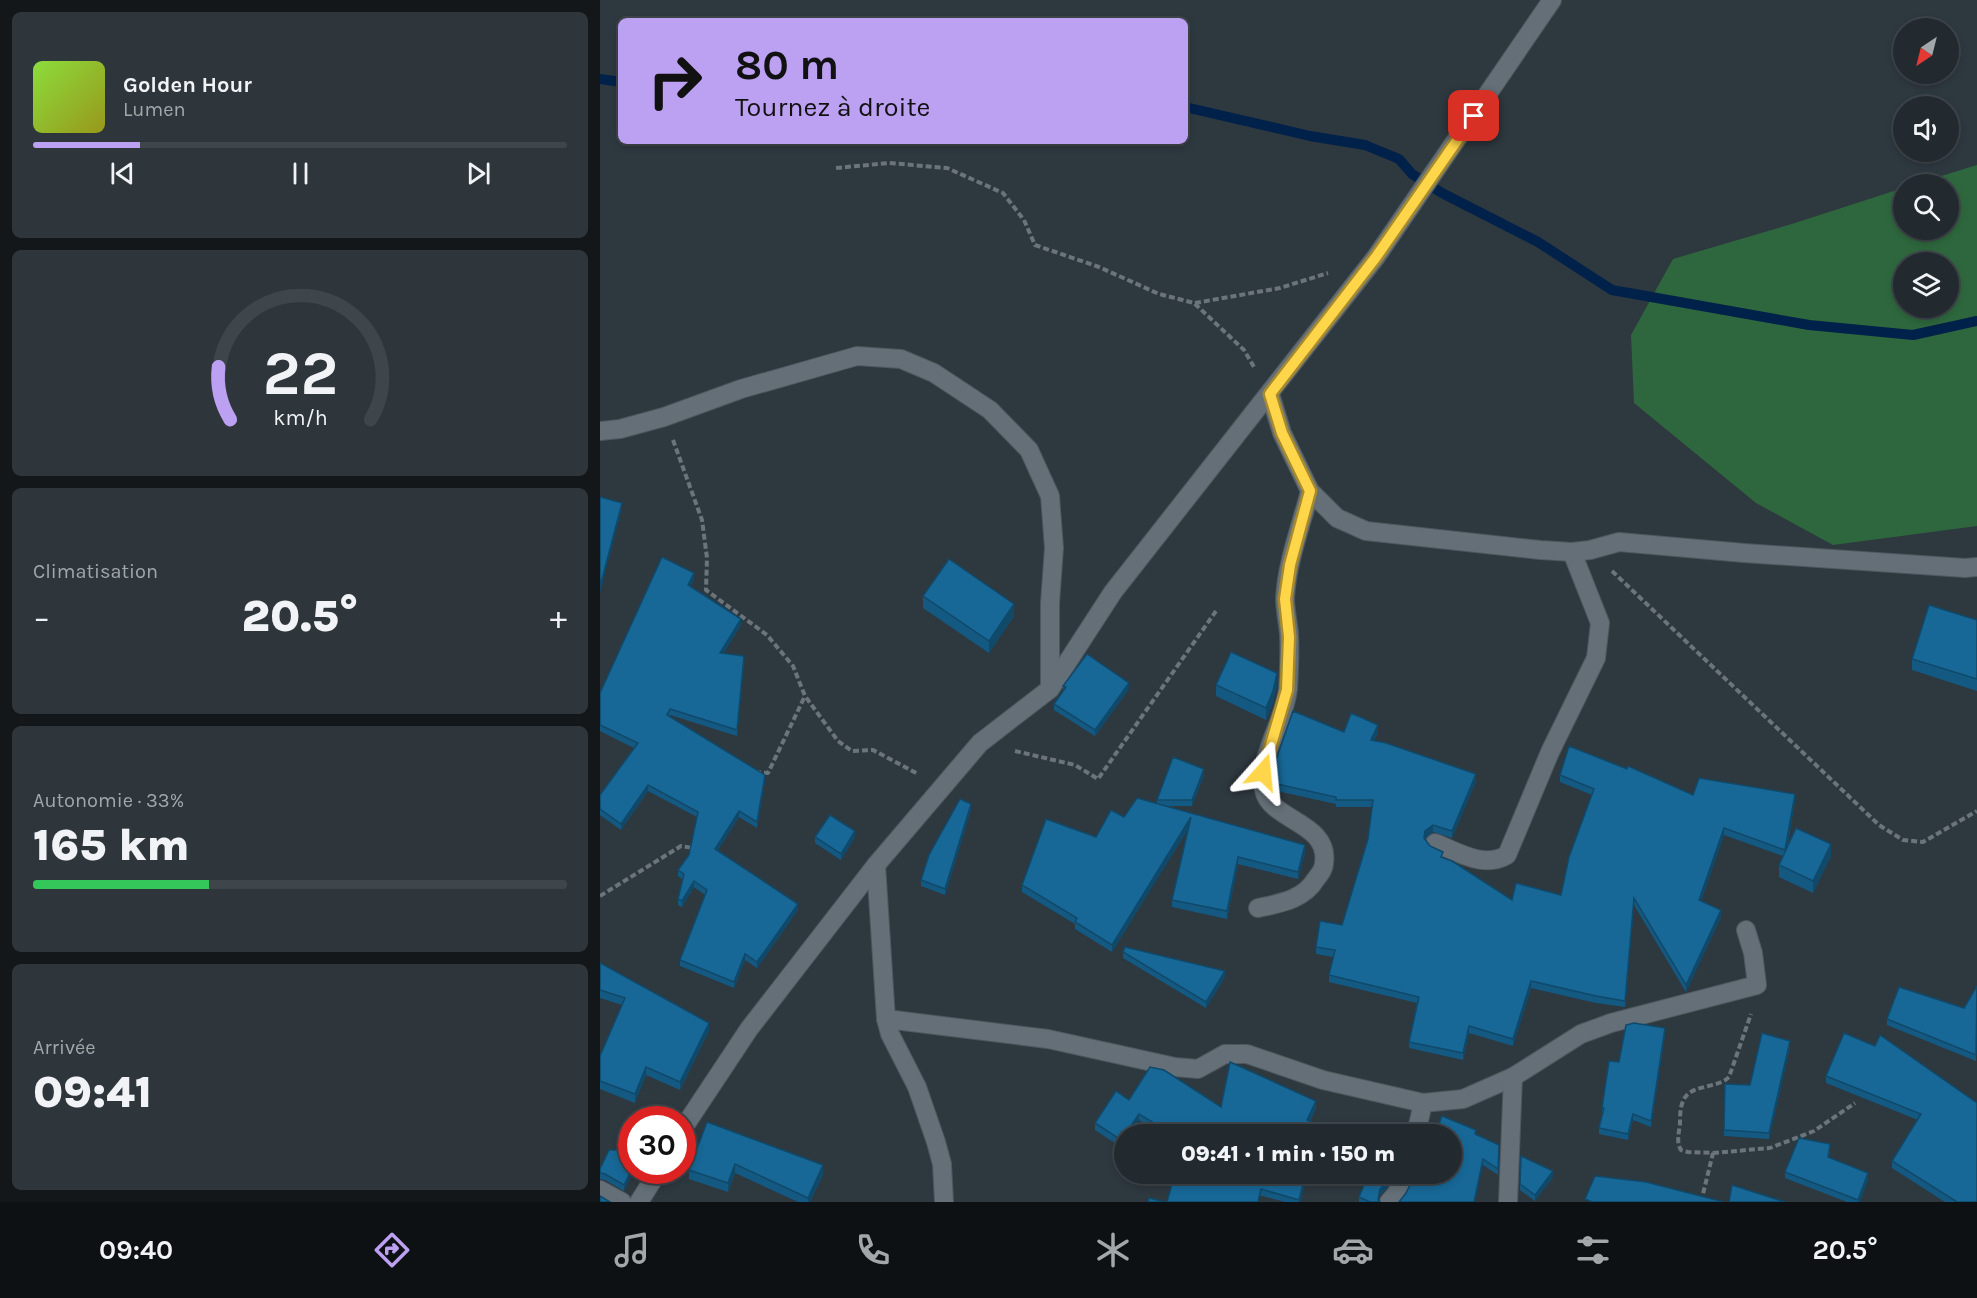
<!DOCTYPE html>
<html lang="fr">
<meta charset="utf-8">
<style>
:root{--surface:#222a2f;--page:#2e363b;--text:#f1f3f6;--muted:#a2a7aa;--line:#3f464b;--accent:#bca0f2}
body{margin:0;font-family:Karla,sans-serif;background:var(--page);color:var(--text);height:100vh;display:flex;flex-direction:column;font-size:22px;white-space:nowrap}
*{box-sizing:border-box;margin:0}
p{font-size:20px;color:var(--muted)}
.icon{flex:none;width:33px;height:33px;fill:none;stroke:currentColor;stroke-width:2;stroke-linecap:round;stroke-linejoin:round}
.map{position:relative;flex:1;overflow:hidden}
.panel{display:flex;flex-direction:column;gap:12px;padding:12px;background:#13171a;width:600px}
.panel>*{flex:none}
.guide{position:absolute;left:18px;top:18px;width:570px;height:126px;border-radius:9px;box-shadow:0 3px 9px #0003,0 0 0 2px var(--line);background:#bca0f2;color:#111;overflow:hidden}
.needle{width:39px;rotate:215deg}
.controls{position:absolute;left:1293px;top:18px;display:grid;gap:12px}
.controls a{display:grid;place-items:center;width:66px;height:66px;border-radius:50%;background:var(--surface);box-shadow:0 3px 9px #0003,0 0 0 2px var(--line);font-size:30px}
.speed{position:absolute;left:18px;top:1106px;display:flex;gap:12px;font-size:30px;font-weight:700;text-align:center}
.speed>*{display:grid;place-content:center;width:78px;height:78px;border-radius:50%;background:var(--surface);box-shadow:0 3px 9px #0003,0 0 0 2px var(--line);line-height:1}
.speed .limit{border:9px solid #d22;background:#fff;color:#111}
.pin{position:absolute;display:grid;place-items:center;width:51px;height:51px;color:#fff;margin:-26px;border-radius:12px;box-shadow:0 3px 9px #0006}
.me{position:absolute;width:66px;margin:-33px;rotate:18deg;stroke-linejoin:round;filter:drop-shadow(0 0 4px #0008)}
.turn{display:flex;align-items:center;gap:21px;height:126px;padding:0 18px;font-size:27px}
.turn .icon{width:78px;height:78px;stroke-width:2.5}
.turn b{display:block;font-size:42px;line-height:51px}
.big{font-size:45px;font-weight:800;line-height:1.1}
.panel .tile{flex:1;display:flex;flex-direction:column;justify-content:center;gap:9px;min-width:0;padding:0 21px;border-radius:9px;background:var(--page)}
.panel .dial{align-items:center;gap:0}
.dial svg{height:156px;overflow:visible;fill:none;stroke:var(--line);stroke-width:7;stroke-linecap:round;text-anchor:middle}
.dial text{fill:var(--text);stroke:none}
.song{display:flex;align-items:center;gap:18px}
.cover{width:72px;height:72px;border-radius:9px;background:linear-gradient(135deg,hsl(90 70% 55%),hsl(60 70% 35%))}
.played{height:6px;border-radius:3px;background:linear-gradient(90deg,var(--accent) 20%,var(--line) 20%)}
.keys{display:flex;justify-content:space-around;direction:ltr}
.heat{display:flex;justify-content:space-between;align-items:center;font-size:33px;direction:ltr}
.charge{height:9px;border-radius:4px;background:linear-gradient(90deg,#34c759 33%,var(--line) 0)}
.trip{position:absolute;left:514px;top:1124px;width:348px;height:60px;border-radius:30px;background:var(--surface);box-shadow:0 3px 9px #0003,0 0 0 2px var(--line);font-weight:800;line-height:60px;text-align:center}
.tab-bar{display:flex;height:96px;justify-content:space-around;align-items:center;background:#0e1113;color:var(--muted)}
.tab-bar .icon{width:42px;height:42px}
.tab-bar .current{color:var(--accent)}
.tab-bar b{font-size:27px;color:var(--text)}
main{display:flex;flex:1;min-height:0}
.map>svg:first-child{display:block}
</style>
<main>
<section class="panel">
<div class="tile">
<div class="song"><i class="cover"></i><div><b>Golden Hour</b><p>Lumen</p></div></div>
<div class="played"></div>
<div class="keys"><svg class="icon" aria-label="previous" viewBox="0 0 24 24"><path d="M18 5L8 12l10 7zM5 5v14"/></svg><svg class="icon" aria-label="pause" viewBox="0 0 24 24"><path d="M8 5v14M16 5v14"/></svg><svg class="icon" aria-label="next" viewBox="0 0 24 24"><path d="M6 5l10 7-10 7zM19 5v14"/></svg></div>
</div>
<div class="tile dial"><svg viewBox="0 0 100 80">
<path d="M14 69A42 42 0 1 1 86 69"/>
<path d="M14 69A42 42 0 0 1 8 42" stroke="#bca0f2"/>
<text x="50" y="56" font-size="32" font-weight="700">22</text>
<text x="50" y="72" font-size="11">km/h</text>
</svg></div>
<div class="tile"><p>Climatisation</p>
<div class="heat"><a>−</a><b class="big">20.5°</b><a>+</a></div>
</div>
<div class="tile"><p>Autonomie · 33%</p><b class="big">165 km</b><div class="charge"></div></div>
<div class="tile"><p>Arrivée</p><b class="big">09:41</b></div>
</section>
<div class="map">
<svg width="1377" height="1202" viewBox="0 0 1377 1202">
<rect width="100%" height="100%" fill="#2e383f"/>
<path fill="#2e673d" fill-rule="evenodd" d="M1377,165V526L1233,545L1156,503L1034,403L1031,335L1073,259L1195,223L1303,188L1304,230H1348V184H1315ZM1304,262H1348V308H1304Z"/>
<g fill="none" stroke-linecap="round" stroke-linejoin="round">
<g stroke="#002149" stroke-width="10">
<polyline points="0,79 21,82"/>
<polyline points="585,107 710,136 765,145 799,159 812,174 842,193 938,242 1012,290 1209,325 1313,335 1377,321"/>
</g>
<g stroke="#4f575d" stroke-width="20">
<g id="street">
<polyline points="670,394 682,433 710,491 737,518 766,531 940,550 972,552 990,550 1019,542 1144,553 1365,568 1377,567"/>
<polyline points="0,431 20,429 64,417 141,389 257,356 301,359 334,373 390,410 429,450 450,496 454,548 450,603 450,689"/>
<path d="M835,843C858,852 884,869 907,855L950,752L996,658L1000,623L972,552"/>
<polyline points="276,865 286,1019 290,1034 317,1087 336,1142 342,1164 344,1202"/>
<path d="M658,908C681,903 703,900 716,879C720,874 724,869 724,863C730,822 670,821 664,790C658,756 684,723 688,689C689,672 690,652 689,634C688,622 685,610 685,598C687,562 701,526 710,491"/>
<polyline points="286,1019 448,1039 575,1067 598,1069 625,1054 647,1054 723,1080 823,1103"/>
<polyline points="82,1130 149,1029 276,865 380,743 450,689 513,592 776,257 952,0"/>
<polyline points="816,1134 823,1103 863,1099 913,1077 981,1034 1011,1023 1157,985 1153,953 1146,930"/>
<polyline points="0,1190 22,1202"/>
<polyline points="39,1202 59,1170"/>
<polyline points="789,1202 796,1194 806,1173"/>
<polyline points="908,1202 913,1077"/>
</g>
</g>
<g stroke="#6b747a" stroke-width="4" stroke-dasharray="6 3" stroke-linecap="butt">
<polyline points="236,168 289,163 347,168 403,193 424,220 435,245 499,267 559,294 594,303 644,350 654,367"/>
<polyline points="595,303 680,288 728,273"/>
<polyline points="73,440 102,520 107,558 106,590 167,635 193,666 205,696 238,741 252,751 273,750 318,774"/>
<polyline points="1012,571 1279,825 1303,840 1323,842 1377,811"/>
<polyline points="415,751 475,765 498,779 616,611"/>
<polyline points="155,772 168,773 205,696"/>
<polyline points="0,896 81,846 93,848"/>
<polyline points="1113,1153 1170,1148 1214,1131 1255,1103"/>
<path d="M1101,1202L1113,1153L1088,1152L1081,1150C1076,1142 1079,1133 1080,1123C1080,1117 1080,1110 1082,1104C1087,1083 1116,1090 1129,1077L1151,1014"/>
</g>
<use href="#street" stroke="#646f77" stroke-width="18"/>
</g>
<g fill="#145982">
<polygon points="94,579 90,586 141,625 123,654 144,662 137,736 70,715 69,716 165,781 157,828 139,817 118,850 198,910 157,968 145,960 134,988 80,966 80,960 105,895 94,887 82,907 78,905 78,899 83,880 78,876 78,870 89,855 97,817 48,791 21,830 0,815 0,795 34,748 0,731 0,693"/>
<polygon points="323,596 414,616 389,653 323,608"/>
<polygon points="1377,620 1377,691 1312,670 1312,659"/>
<polygon points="616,685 677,685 673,703 666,720 616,696"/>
<polygon points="463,686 529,689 495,736 454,710 454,704 463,692"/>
<polygon points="744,732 778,732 774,741 876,781 852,838 833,832 825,839 830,846 843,858 912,900 961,895 992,795 960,782 960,775 1027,769 1093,795 1195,801 1187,849 1231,856 1213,893 1179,877 1179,865 1183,856 1124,835 1101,901 1121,917 1086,992 1034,905 1025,1007 996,1003 931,988 913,1046 869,1033 863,1060 809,1048 809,1042 817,1003 729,982 729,975 733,957 716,954 716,947 742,925 768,839 772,807 736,807 736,804 677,791 675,787 676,760"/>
<polygon points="604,775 592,806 566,806 705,852 698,879 638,864 627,919 572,907 572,900 588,828 512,952 475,929 475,924 422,892 422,885 496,837 524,817 557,803 557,800"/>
<polygon points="371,810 345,895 321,886 321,880"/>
<polygon points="215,837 255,837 241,860 215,843"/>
<polygon points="523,952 625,977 606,1008 523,958"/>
<polygon points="0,963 109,1031 80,1090 46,1075 35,1103 0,1089 0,1056 22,1005 0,998"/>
<polygon points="1377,986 1376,1061 1287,1025 1287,1019 1364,1008"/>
<polygon points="1065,1034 1051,1127 1033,1120 1028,1140 999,1134 999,1128 1003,1114 1002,1114 1002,1108 1019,1062"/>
<polygon points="1280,1035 1377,1202 1345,1202 1292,1168 1292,1161 1318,1120 1226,1083 1226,1076 1275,1046"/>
<polygon points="1190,1047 1169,1139 1124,1136 1125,1084 1150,1085"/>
<polygon points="529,1100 621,1107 716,1108 710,1122 740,1134 561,1134 539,1120 530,1134 525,1134 521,1147 495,1130 495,1123"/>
<polygon points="107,1122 223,1175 210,1202 198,1202 135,1173 128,1192 89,1179 89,1170"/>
<polygon points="876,1134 899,1145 898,1175 883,1165"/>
<polygon points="1230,1150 1229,1158 1268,1179 1260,1202 1247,1202 1185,1178 1185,1172"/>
<polygon points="32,1155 24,1191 5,1180 0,1179 0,1169"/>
<polygon points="921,1156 953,1177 935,1201 920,1190"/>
<polygon points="575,1173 708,1173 700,1202 685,1202"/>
<polygon points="769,1173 795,1173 787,1188 780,1195 779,1201 780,1202 759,1202 759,1197"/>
</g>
<g fill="#10496a">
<polygon points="22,503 22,509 0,593 0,587"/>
<polygon points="94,573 94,579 88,591 88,585"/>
<polygon points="414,604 414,616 389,653 389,641"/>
<polygon points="141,619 141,625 120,659 120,653"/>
<polygon points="677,673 677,685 673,703 666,720 666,708"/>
<polygon points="529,683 529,689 495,736 495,730"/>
<polygon points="778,725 778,732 771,747 771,740"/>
<polygon points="604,769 604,775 592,806 592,800"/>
<polygon points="876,774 876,781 852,838 852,831"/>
<polygon points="165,775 165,781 157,828 157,822"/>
<polygon points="48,785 48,791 21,830 21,824"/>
<polygon points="1195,794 1195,801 1185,857 1185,850"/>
<polygon points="371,804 371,810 345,895 345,889"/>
<polygon points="139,811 139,817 115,855 115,849"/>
<polygon points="591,817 591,825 512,952 512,945"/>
<polygon points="833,825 833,832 825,838 824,845 825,831"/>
<polygon points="1124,828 1124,835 1099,907 1099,900"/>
<polygon points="255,831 255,837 241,860 241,854"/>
<polygon points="1231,844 1231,856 1213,893 1213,881"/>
<polygon points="705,845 705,852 698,879 698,872"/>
<polygon points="638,857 638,864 627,919 627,911"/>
<polygon points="94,881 94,887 82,907 82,901"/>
<polygon points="1034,898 1034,905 1025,1007 1025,1001"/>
<polygon points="198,904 198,910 157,968 157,962"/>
<polygon points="1121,910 1121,917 1086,992 1086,985"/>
<polygon points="145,954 145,960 134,988 134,982"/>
<polygon points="625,971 625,977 606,1008 606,1002"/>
<polygon points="931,981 931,988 913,1046 913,1039"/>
<polygon points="109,1023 109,1031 80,1090 80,1082"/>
<polygon points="869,1026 869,1033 863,1060 863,1053"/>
<polygon points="1065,1028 1065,1034 1051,1127 1051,1121"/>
<polygon points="1190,1041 1190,1047 1169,1139 1169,1133"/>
<polygon points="46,1067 46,1075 35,1103 35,1094"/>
<polygon points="716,1101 716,1108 707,1127 707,1120"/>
<polygon points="539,1114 539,1120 530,1134 525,1134"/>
<polygon points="1033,1114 1033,1120 1028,1140 1028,1134"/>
<polygon points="525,1135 525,1141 521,1147 521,1140"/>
<polygon points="883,1159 883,1165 875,1202 874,1202"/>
<polygon points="135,1164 135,1173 128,1192 128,1183"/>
<polygon points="223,1165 223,1175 210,1202 208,1202 208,1198"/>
<polygon points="32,1170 34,1170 24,1191 24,1185"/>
<polygon points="953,1171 953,1177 935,1201 935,1195"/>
<polygon points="706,1173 708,1173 700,1202 699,1202"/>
<polygon points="791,1173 795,1173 787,1188 780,1195 779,1202 778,1199 780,1189"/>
<polygon points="1268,1173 1268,1179 1260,1202 1258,1202"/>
</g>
<g fill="#176897" stroke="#10496a" stroke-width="1.5">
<polygon points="0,497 22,503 0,587"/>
<polygon points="62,557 94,573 88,585 141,619 120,653 144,656 137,730 70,709 67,715 165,775 157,822 139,811 115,849 198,904 157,962 145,954 134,982 80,960 107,890 94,881 82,901 78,899 84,874 78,870 89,855 98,812 48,785 21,824 0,809 0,795 38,743 0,725 0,693"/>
<polygon points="349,559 414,604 389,641 323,596"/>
<polygon points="1329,605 1377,620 1377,679 1312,659"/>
<polygon points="631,652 677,673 673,691 666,708 616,685"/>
<polygon points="487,654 529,683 495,730 454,704 466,687 463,686"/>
<polygon points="693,711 744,732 751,713 778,725 771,740 786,743 876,774 852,831 833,825 825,831 824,838 830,846 843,852 841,857 852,861 912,900 916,883 961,895 969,857 994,789 960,775 969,746 1027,769 1028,766 1093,795 1099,778 1195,794 1185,850 1124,828 1099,900 1121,910 1086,985 1034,898 1025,1001 996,996 931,981 913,1039 869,1026 863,1053 809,1042 819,997 729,975 735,950 716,947 720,921 742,925 768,839 773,800 736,800 736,797 677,784 675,780 676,760"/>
<polygon points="573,757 604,769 592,800 557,800"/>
<polygon points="537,798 705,845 698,872 638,857 627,911 572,900 591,817 512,945 475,922 477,918 422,885 446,819 496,837 511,810 524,817"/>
<polygon points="360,799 371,804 345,889 321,880 329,855"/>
<polygon points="230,815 255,831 241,854 215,837"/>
<polygon points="1196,828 1231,844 1213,881 1179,865"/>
<polygon points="525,947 625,971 606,1002 523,952"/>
<polygon points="0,963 109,1023 80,1082 46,1067 35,1094 0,1081 0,1056 25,998 0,990"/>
<polygon points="1377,986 1376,1055 1287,1019 1299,987 1364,1008"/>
<polygon points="1034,1023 1065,1028 1051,1121 1033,1114 1028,1134 999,1128 1004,1108 1002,1108 1009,1061 1019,1062 1026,1025"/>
<polygon points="1162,1033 1190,1041 1169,1133 1124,1130 1125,1084 1150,1085"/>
<polygon points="1244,1033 1275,1046 1280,1035 1377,1103 1377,1202 1357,1202 1292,1161 1321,1114 1226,1076"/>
<polygon points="630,1062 716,1101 707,1120 740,1134 572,1134 539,1114 521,1140 495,1123 516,1091 529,1100 550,1067 564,1070 621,1107"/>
<polygon points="842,1116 876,1130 875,1134 899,1145 898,1169 883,1159 874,1202 799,1202 806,1193 816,1173 852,1173 852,1134 835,1134"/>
<polygon points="107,1122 223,1165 208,1198 135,1164 128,1183 89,1170"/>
<polygon points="1199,1138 1230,1144 1228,1157 1268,1173 1258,1200 1185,1172"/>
<polygon points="9,1150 21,1150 32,1155 32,1169 24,1185 5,1174 0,1173 0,1169"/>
<polygon points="921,1156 953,1171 935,1195 920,1184"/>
<polygon points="575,1173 706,1173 699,1200 661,1189 658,1202 567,1202"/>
<polygon points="769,1173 791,1173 787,1182 780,1189 778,1199 780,1202 770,1202 759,1197"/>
<polygon points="995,1176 1046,1182 1124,1202 992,1202 985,1199"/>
<polygon points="1132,1185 1185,1202 1129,1202"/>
<polygon points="0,1196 10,1202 0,1202"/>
<polygon points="549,1198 565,1202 548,1202"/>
</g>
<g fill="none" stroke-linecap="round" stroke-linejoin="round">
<g stroke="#a68a30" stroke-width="15">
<polyline id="route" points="663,772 687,690 689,637 685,599 690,565 710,491 682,433 670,394 776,257 874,116"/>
</g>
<use href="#route" stroke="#ffd54a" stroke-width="10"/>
</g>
</svg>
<div class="controls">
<a><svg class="needle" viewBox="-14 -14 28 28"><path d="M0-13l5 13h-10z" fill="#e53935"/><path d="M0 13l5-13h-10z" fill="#a2a7aa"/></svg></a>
<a><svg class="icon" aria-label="sound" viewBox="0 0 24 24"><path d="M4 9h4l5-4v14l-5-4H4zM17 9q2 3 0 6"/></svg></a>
<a><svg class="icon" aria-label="search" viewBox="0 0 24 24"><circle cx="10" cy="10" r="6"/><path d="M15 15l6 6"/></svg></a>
<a><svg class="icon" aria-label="layers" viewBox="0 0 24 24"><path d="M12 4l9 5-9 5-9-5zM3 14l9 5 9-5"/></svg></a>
</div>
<div class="speed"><div class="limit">30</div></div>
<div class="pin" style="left:874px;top:116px;background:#d93025"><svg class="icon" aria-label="arrive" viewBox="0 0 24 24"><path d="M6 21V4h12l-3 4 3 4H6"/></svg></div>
<svg class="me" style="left:663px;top:772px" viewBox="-20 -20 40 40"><path d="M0-17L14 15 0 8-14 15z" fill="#ffd54a" stroke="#fff" stroke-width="4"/></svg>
<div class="trip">09:41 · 1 min · 150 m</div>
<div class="guide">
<div class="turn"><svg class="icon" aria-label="right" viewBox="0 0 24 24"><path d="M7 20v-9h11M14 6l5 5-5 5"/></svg><div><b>80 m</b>Tournez à droite</div></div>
</div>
</div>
</main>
<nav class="tab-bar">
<b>09:40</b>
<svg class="icon current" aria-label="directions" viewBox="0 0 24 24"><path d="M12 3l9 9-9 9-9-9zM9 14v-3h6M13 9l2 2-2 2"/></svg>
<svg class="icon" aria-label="music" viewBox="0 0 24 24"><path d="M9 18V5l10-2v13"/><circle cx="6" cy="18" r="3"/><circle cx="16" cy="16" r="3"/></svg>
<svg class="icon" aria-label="phone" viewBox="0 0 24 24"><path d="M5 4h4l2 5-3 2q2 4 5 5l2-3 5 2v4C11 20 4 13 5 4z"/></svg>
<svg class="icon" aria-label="climate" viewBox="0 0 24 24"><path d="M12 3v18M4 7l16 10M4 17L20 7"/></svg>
<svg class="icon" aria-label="car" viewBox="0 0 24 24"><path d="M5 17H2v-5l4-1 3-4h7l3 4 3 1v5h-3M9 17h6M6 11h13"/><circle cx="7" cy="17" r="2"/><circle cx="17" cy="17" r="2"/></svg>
<svg class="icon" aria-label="filters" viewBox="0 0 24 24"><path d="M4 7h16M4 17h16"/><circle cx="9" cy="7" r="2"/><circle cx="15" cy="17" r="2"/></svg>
<b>20.5°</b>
</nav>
